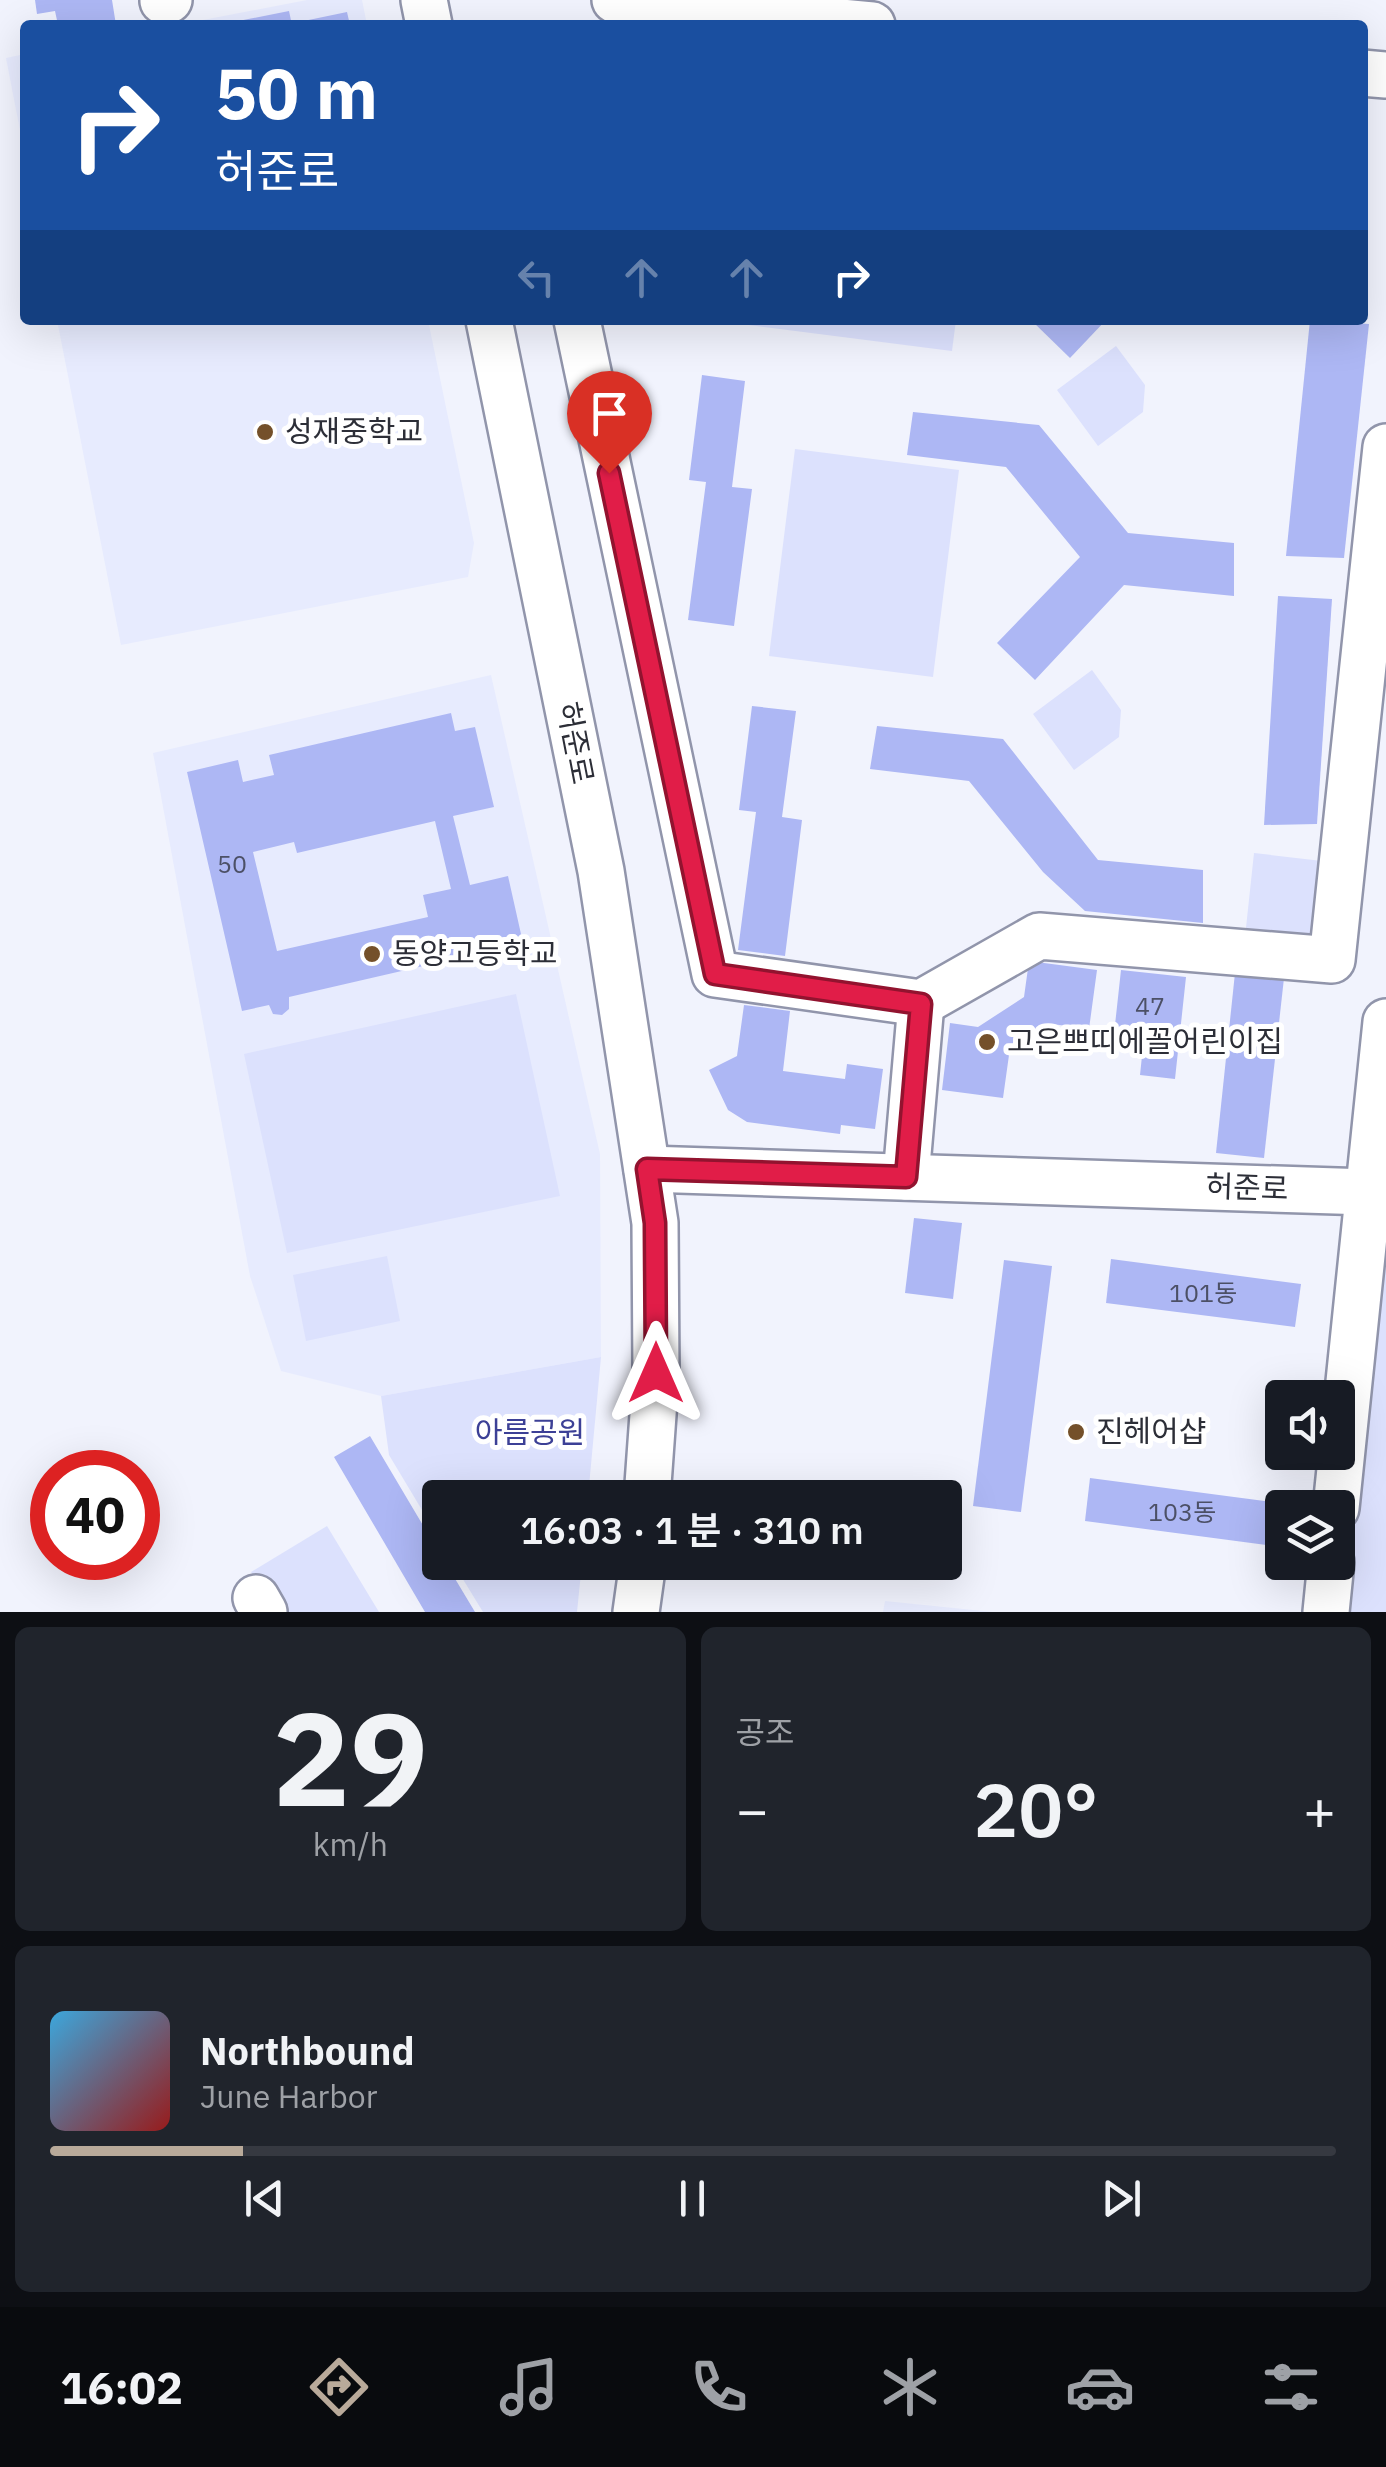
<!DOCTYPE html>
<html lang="ko">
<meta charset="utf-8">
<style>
:root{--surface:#171b24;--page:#20242c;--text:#f1f3f6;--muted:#9ea1a6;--line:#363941;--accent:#b9aa9a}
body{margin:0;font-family:"IBM Plex Sans","Noto Sans KR",sans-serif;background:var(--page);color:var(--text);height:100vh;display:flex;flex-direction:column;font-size:38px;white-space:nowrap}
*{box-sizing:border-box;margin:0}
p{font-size:32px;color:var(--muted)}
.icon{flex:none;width:55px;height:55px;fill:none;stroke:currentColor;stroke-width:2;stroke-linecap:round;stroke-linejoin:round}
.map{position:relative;height:1612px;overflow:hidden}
.panel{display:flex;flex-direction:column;gap:15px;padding:15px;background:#0d0f14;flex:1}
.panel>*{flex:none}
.guide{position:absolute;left:20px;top:20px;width:1348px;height:305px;border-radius:10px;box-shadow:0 10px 40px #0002;background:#1a4fa0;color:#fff;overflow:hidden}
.controls{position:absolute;left:1265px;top:1380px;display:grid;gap:20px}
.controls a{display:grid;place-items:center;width:90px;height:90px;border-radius:10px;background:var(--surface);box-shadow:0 10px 40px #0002;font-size:50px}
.speed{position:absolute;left:30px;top:1450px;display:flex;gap:20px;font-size:50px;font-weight:700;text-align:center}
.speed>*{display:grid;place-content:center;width:130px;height:130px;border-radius:50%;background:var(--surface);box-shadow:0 10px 40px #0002;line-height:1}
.speed .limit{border:15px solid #d22;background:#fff;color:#111}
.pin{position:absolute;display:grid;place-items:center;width:85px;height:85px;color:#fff;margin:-102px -42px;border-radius:50% 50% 50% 0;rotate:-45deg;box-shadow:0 0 10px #0007}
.pin .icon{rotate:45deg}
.me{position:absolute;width:110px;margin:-55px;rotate:0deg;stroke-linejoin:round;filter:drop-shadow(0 0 8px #0008)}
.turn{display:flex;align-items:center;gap:35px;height:210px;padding:0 30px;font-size:45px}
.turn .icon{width:130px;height:130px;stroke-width:2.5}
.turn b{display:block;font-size:70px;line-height:85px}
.lanes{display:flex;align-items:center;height:95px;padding:0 30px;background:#0003;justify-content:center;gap:50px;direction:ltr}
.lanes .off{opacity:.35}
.big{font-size:75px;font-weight:600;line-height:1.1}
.panel .widget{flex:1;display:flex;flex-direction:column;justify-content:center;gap:15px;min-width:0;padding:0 35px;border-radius:15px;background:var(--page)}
.panel .dial{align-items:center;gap:0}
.dial b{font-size:130px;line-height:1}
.song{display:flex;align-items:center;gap:30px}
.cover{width:120px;height:120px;border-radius:15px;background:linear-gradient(135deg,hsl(200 70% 55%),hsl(0 70% 35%))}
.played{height:10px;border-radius:5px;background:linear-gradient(90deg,var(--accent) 15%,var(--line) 15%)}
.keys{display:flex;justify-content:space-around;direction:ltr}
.heat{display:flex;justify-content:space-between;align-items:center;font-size:55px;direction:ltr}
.panel .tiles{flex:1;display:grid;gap:15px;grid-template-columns:1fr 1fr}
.widget:last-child{grid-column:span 2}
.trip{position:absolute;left:422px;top:1480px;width:540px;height:100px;border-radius:10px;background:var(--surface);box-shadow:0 10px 40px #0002;font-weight:600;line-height:100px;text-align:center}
.tab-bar{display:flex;height:160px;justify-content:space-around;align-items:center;background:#090b0e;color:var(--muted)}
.tab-bar .icon{width:70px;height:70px}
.tab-bar .active{color:var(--accent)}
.tab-bar b{font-size:45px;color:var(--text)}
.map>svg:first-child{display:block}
</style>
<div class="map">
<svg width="1386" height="1612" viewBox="0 0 1386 1612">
<rect width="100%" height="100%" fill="#f1f3fd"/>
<g fill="#e7ebfe">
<polygon points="307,0 362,0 367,25 177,25"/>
<polygon points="25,54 25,156 6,58"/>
<polygon points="57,320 428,320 474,543 468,577 121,645"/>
<polygon points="491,675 600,1154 601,1357 381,1396 281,1371 250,1276 153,753"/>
<polygon points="885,1601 993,1612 994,1612 883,1612"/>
</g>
<g fill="#dce1fd">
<polygon points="710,320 956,320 952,351"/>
<polygon points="1116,346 1145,385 1143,412 1098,446 1057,390"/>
<polygon points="795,449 959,470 933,677 769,656"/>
<polygon points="1092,670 1121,710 1119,737 1074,770 1033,714"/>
<polygon points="1254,853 1322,861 1312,945 1245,937"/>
<polygon points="516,994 560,1196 287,1253 244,1054"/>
<polygon points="1386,1144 1386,1612 1335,1612"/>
<polygon points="387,1256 400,1321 306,1341 293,1275"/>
<polygon points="601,1357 588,1497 440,1498 440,1540 389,1455 381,1396"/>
<polygon points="327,1526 379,1612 276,1612 251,1572"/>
<polygon points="453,1563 582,1563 577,1612 483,1612"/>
</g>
<g fill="#adb7f4" fill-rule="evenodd">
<polygon points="35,0 112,0 116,25 58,25 55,11 37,14"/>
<polygon points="289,11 292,25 229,25 228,23"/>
<polygon points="347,12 350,25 294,25 294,23"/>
<polygon points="1031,320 1106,320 1070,358"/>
<polygon points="1310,320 1369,324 1344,558 1286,556"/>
<polygon points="702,375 745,381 732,487 752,489 734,626 688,620 706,482 689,480"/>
<polygon points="913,412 1039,425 1128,533 1234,543 1234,596 1124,585 1035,680 997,643 1080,557 1006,467 907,455"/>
<polygon points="1278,596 1332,599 1317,824 1264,825"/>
<polygon points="752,706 796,711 782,817 802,820 785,956 738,950 756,812 739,810"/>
<path d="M451,713L455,731L475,727L494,807L453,816L470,885L508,876L523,943L289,997V1009L282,1015L273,1014L269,1005L242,1011L187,772L238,760L243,782L274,775L269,755ZM435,821L451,889L423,895L428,917L277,951L253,852L294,842L297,853Z"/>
<polygon points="877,726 1003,739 1098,860 1203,870 1203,923 1085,911 1043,872 969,781 870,769"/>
<polygon points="1029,961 1097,970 1089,1029 1052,1024 1009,1055 1003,1098 942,1090 950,1023 978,1027 1024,997"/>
<polygon points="1121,970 1186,977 1175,1079 1140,1075 1144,1037 1114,1034"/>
<polygon points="1235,973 1284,978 1264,1158 1216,1153"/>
<polygon points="744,1005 790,1011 783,1071 845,1079 847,1064 883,1069 875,1129 841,1125 840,1134 747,1122 728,1110 709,1070 737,1056"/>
<polygon points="914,1218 962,1223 953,1299 905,1293"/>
<polygon points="1111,1259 1301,1284 1295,1327 1106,1303"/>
<polygon points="1004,1260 1052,1266 1021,1512 973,1506"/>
<polygon points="370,1436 440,1554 440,1562 445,1562 475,1612 425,1612 334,1457"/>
<polygon points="1090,1478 1279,1503 1274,1546 1085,1521"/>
</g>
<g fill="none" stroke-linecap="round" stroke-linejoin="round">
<g stroke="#9195ab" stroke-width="50">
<g id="minor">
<polyline points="424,0 429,25"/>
<polyline points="615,0 872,25"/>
<polyline points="163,1 169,0"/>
<polyline points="1362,73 1386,75"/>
<polyline points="489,320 601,871 655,1223 656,1373 647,1498"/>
<polyline points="577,320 715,974 921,1003 1039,936 1332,960 1386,447"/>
<polyline points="647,1169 1368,1192"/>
<polyline points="906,1177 921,1003"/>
<polyline points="1336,1508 1386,1022"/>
<polyline points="256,1598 264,1612"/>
<polyline points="636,1612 643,1562"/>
<polyline points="1326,1612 1331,1562"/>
</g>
</g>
<use href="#minor" stroke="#fff" stroke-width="45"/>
</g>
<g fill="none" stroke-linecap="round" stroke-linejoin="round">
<g stroke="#92132f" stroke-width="25">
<polyline id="route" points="609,473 715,974 921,1004 906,1177 647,1169 655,1223 656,1373"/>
</g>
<use href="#route" stroke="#e11d48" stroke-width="18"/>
</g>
<g fill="#74502a" stroke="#fff" stroke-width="4">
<circle cx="265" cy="432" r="10"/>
<circle cx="372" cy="954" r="10"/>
<circle cx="987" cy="1042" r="10"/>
<circle cx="1076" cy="1432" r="10"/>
</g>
<g text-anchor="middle" stroke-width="10" stroke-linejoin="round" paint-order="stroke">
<g font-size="25" fill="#4c5066">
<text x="232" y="873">50</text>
<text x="1150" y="1015">47</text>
<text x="1203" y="1302">101동</text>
<text x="1182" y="1521">103동</text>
</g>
<g font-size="30" fill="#2c2e37" stroke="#fff" text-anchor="start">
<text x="285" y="442">성재중학교</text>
<text x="392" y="964">동양고등학교</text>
<text x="1007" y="1052">고은쁘띠에꼴어린이집</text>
<text x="1096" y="1442">진헤어샵</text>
</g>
<g font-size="30" fill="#2c2e37" stroke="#fff">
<text transform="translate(575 743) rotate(79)" y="10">허준로</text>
<text transform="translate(1247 1188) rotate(2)" y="10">허준로</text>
</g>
<g font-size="30" fill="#3c4096" stroke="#fff">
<text x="530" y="1443">아름공원</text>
</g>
</g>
</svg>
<div class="controls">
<a><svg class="icon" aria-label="sound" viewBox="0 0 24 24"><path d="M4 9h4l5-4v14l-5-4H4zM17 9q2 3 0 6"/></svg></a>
<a><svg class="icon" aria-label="layers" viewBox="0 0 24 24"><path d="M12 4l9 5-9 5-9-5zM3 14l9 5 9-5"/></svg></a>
</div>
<div class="speed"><div class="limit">40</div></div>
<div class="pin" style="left:609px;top:473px;background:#d93025"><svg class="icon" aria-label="arrive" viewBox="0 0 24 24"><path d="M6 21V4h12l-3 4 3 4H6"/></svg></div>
<svg class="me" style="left:656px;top:1373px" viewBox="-20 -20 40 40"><path d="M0-17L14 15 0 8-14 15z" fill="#e11d48" stroke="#fff" stroke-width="4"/></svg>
<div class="trip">16:03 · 1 분 · 310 m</div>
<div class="guide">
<div class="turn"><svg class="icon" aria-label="right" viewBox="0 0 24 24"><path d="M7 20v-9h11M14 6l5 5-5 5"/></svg><div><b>50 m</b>허준로</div></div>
<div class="lanes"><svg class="icon off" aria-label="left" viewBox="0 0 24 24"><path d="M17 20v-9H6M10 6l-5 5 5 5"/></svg><svg class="icon off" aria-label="ahead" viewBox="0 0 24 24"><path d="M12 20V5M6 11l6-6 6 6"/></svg><svg class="icon off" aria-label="ahead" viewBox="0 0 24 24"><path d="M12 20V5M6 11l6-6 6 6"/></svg><svg class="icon" aria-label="right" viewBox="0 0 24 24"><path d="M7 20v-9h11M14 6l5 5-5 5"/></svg></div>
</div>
</div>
<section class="panel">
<div class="tiles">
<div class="widget dial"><b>29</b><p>km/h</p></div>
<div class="widget"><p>공조</p>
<div class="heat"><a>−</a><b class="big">20°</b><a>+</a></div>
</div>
<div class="widget">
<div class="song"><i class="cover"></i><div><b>Northbound</b><p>June Harbor</p></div></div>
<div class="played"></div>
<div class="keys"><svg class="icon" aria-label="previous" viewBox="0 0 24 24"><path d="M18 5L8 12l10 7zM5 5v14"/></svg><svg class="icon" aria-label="pause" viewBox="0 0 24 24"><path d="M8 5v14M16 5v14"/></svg><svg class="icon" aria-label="next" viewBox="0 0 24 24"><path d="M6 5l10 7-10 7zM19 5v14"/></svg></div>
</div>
</div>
</section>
<nav class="tab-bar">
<b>16:02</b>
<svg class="icon active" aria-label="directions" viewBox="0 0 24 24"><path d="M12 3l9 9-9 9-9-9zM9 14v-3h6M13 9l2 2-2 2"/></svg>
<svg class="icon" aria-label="music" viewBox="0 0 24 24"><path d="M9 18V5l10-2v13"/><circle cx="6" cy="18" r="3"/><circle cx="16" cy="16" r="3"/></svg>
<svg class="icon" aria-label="phone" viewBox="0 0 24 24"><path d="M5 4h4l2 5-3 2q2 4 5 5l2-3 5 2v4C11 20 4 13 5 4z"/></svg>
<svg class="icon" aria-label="climate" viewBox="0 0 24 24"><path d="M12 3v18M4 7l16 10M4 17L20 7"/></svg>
<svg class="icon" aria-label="car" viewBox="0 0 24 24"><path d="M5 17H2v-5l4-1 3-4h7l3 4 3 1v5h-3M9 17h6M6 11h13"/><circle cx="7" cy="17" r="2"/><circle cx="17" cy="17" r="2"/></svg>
<svg class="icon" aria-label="filters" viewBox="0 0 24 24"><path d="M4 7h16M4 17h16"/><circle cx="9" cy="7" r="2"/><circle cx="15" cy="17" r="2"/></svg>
</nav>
